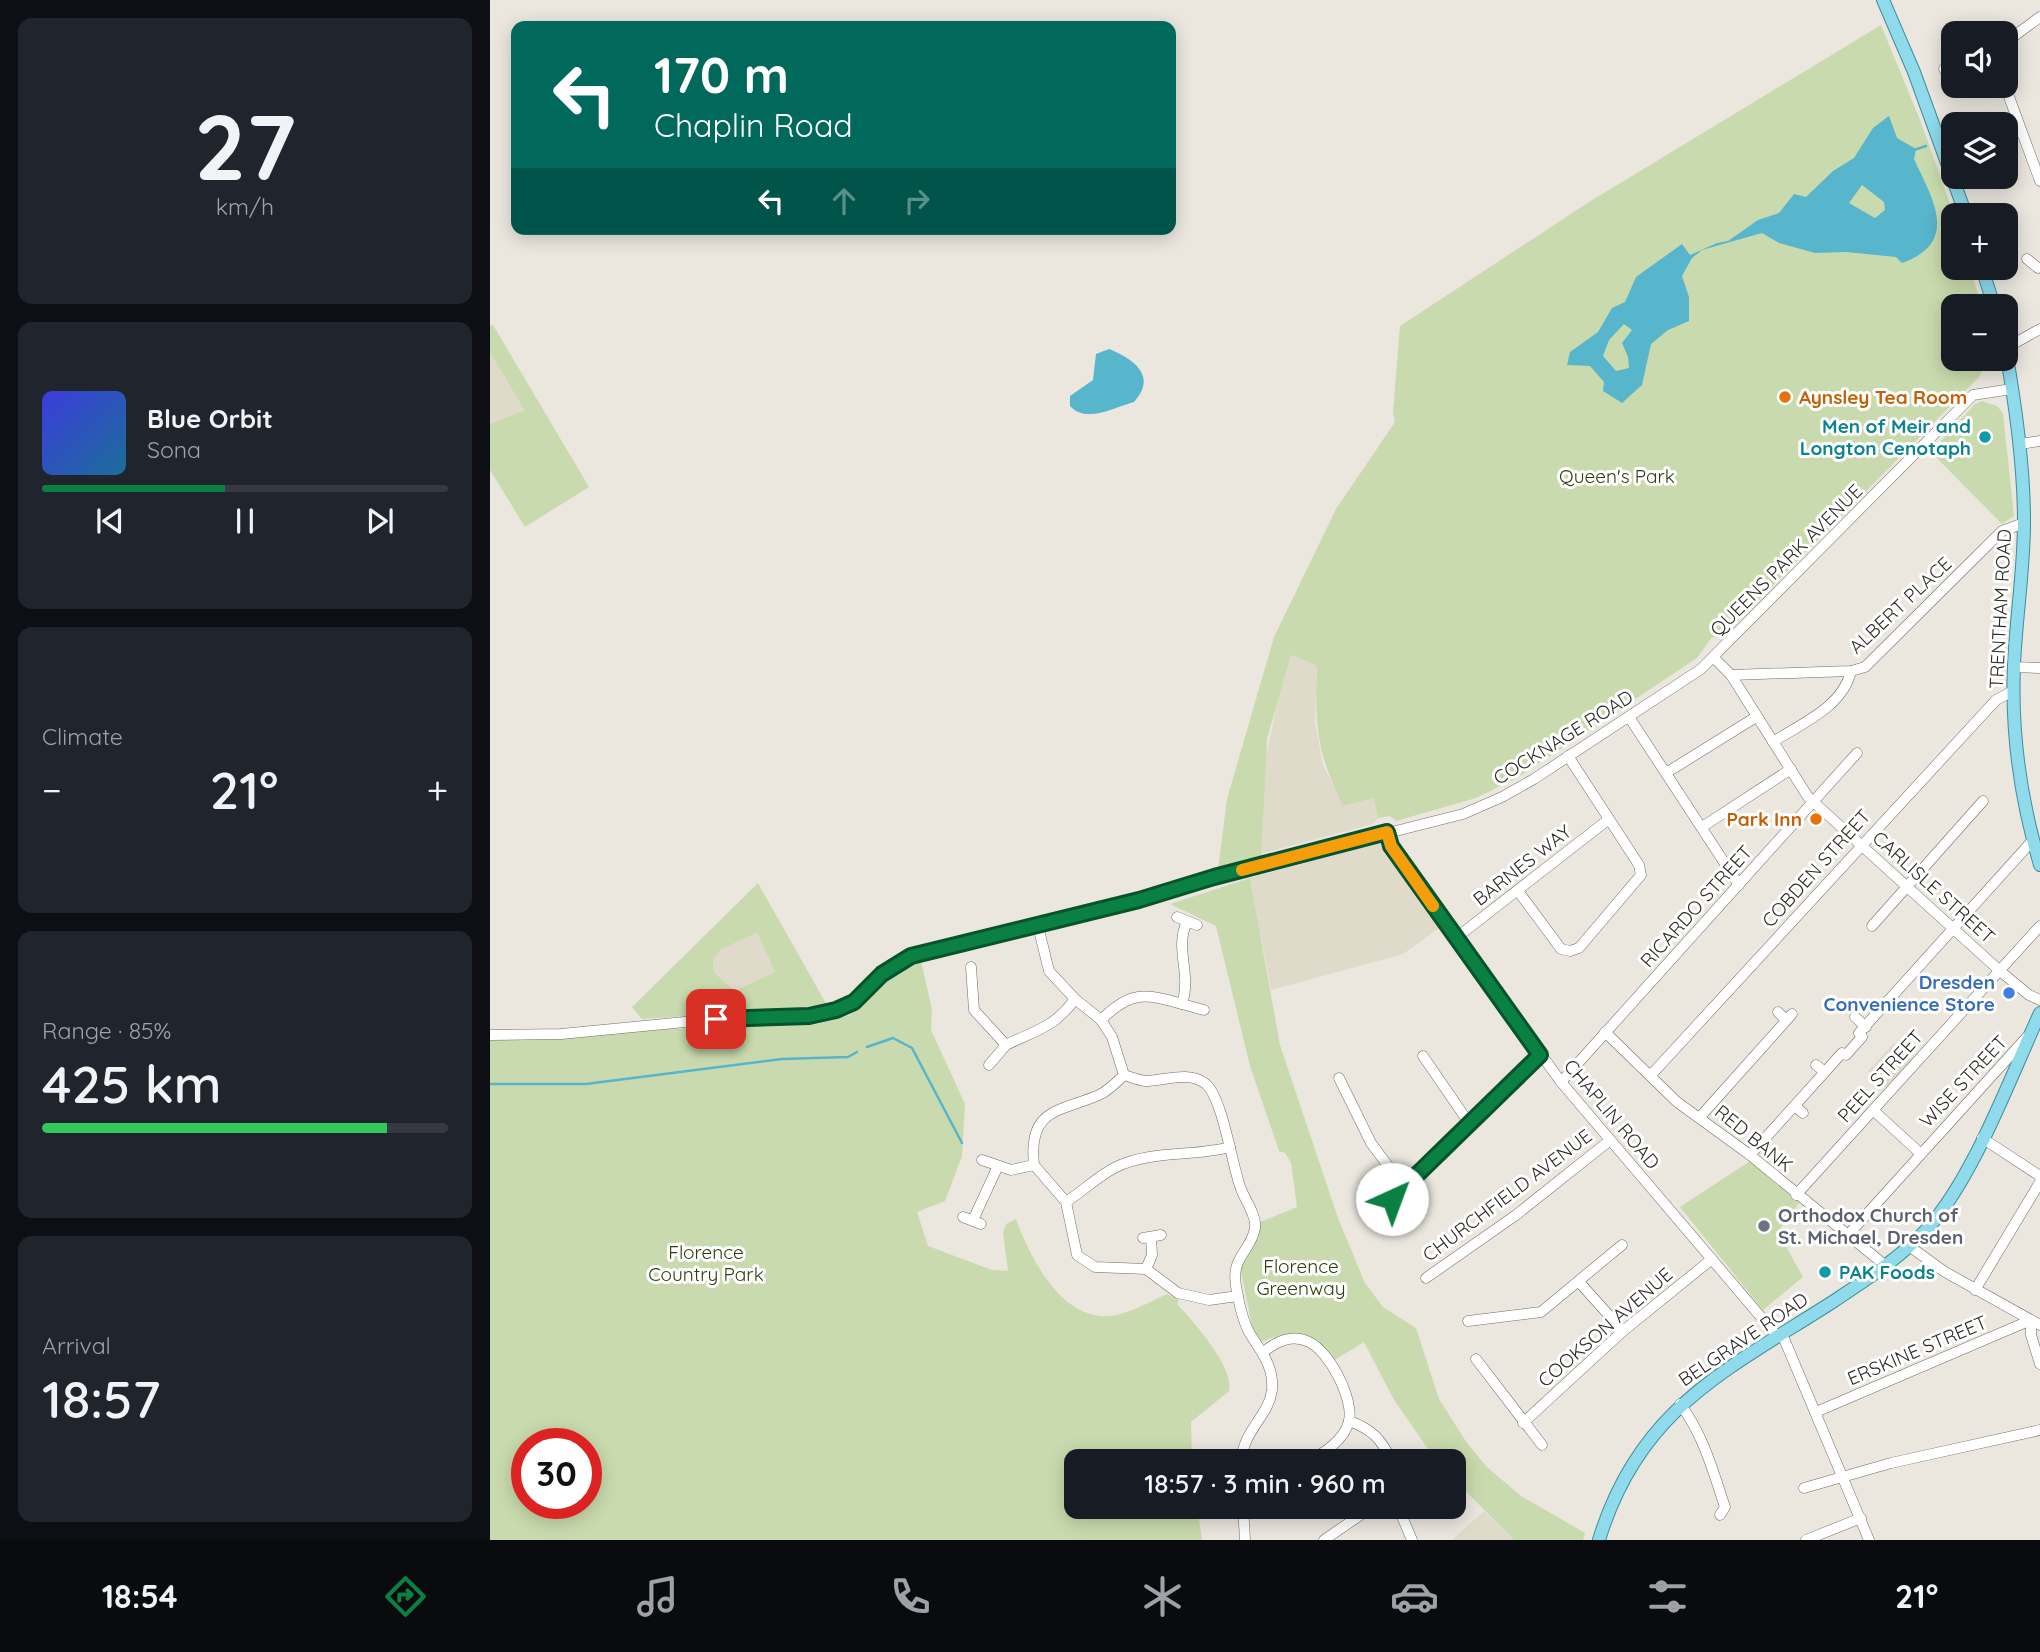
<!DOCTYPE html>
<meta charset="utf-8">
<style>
:root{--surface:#171b24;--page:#20242c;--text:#f1f3f6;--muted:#9ea1a6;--line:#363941;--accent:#0b8043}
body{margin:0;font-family:Quicksand,sans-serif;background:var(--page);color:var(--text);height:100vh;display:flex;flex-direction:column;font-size:26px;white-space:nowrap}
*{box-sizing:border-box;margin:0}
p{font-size:23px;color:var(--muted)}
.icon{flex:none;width:38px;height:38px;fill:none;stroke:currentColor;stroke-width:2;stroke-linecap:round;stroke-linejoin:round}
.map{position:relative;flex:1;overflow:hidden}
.drawer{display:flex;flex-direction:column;gap:18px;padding:18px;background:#0d0f14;width:490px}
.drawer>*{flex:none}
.guide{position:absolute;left:21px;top:21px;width:665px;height:214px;border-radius:14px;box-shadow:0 4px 18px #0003;background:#00695c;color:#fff;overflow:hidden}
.tools{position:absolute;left:1451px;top:21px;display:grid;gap:14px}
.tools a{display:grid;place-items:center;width:77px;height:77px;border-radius:14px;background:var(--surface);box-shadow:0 4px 18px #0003;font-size:35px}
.speed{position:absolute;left:21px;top:1428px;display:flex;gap:14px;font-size:35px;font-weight:700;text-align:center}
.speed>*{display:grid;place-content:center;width:91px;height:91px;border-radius:50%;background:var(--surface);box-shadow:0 4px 18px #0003;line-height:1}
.speed .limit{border:10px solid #d22;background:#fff;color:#111}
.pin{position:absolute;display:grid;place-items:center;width:60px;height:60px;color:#fff;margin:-30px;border-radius:14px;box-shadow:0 4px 10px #0006}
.me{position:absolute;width:77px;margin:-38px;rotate:43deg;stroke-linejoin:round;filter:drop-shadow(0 0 5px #0008)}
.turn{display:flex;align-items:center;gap:24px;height:147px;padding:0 28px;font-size:32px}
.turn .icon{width:91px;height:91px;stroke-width:2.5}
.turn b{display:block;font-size:49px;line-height:60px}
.lanes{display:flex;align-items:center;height:66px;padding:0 28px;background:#0003;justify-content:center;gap:35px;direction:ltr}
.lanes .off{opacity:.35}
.big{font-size:52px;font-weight:600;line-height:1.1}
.drawer .tile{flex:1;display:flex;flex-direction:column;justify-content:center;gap:10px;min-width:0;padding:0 24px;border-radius:14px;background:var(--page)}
.drawer .dial{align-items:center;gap:0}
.dial b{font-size:91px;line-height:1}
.song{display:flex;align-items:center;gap:21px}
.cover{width:84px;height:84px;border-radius:10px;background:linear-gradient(135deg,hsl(240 70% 55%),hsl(200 70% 35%))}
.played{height:7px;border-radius:4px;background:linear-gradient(90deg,var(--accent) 45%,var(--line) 45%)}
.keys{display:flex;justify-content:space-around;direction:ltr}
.heat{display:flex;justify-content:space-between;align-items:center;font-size:38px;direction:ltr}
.charge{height:10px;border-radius:5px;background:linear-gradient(90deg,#34c759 85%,var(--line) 0)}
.trip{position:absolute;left:574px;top:1449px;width:402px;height:70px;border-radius:14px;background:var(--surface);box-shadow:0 4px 18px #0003;font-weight:600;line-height:70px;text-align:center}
.tab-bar{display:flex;height:112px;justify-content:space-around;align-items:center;background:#090b0e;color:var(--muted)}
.tab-bar .icon{width:49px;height:49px}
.tab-bar .on{color:var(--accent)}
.tab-bar b{font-size:32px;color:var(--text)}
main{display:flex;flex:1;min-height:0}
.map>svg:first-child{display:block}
</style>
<main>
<section class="drawer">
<div class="tile dial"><b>27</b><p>km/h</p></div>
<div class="tile">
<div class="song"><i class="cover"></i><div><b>Blue Orbit</b><p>Sona</p></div></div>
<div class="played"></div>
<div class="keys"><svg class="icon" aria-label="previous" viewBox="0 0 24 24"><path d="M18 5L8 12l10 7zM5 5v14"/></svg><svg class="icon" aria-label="pause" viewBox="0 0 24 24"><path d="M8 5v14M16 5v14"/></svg><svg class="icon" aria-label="next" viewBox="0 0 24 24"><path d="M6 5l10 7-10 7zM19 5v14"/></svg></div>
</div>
<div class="tile"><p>Climate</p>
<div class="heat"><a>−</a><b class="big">21°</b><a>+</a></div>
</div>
<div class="tile"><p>Range · 85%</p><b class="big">425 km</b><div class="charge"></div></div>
<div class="tile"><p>Arrival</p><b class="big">18:57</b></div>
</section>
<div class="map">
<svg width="1550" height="1540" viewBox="0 0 1550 1540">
<rect width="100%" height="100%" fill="#ebe7df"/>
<g fill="#e0dacb">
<polygon points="0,352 34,410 0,424"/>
<polygon points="801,655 827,666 825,723 833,765 853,805 885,798 888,818 883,824 766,855 771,782 790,689"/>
<polygon points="889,843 949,928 913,954 781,990 760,878"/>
<polygon points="267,933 285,972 244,991 224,972 223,960 230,950"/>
<polygon points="1404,1043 1422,1059 1396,1088 1378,1071"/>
<polygon points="994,1511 1024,1540 962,1540"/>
</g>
<g fill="#c9dbae" fill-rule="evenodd">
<path d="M1391,25L1430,120L1464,215L1463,268H1480L1492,306H1463V359H1489L1487,364L1492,371L1489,377L1231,638L1222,637L1207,658L1027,778L986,798L906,821L900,816L888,818L884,798L853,806C826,750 825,728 827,666L801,655L777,739L771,860L728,870L737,799L784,637L846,509L905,422L903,412L910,326L1099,202Z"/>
<polygon points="3,325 99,487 35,527 0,470 0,424 34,410 0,352 0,326"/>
<polygon points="1492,401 1507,406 1513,413 1524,516 1512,524 1441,452 1484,405"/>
<path d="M760,878L790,1045L848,1218L875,1283L893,1307L926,1328L949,1399L977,1443L997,1467L1031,1496L1095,1533L1093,1540H1024L964,1479V1461L945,1459L904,1400L874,1342L843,1361C819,1343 803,1326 772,1342L763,1331L750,1266L769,1238L770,1222L807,1207L801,1163L795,1153L789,1151L760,1066L726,926L680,904Z"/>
<path d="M268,883L338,1007L152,1019L142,1007ZM267,933L285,972L244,991L224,972L223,961L230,950Z"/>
<path d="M431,961L442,1009L441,1030L475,1104L472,1156L455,1201L427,1212L438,1246L502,1270L518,1271L513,1233L516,1224L526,1219C541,1260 574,1326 627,1315C644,1311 661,1301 677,1294L689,1300L687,1304C703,1321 745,1368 739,1391L701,1422L702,1461H586V1507H707L712,1540H0V1035L327,1024L360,1015L402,974ZM37,1444H96V1503H37Z"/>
<polygon points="1260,1161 1309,1203 1288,1232 1313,1277 1273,1310 1190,1207"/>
</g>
<g fill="#57b5cc" fill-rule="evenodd">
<path d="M1399,116L1407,138L1426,149L1424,159C1443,200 1470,242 1412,263L1406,257L1356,252L1325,253L1289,243L1272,233L1212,250L1202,258L1192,276L1199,297V321L1178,330L1161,344L1152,385L1132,403L1113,391L1114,382L1100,366L1077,365L1080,352L1108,332L1122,308L1135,302L1146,277L1192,244L1200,255L1227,243L1238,241L1268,220L1289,213L1304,194L1316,197L1343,171L1364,158L1383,128ZM1372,185L1394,202L1395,210L1385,218L1359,203ZM1134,324L1142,330L1132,343L1138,357L1139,368L1126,371L1113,356L1119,340Z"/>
<path d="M619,349C641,358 669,375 644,402C625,407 596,424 580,406V396L603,380L606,354Z"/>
</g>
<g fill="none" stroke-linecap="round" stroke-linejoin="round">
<g stroke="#57b5cc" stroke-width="2.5">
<polyline points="1424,150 1436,146"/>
<polyline points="377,1047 403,1038 422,1048 472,1143"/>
<polyline points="0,1084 96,1084 292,1059 358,1057 367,1052"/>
</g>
<g stroke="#6f6d66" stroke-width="11">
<g id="minor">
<polyline points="1516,42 1550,17"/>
<polyline points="1454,69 1463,83"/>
<polyline points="1515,86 1550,181"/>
<polyline points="1516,136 1531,131"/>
<polyline points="1537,259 1548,268"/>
<polyline points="1516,348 1550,329"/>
<polyline points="1530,444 1550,441"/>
<polyline points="1224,658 1241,675 1318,797 1510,971 1539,995 1550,1000"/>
<polyline points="1524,667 1550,668"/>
<polyline points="1241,675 1361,671 1375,667 1512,531 1534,523"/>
<polyline points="1139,717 1249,885"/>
<path d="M1283,742C1312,723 1353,707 1361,671"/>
<polyline points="1176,773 1266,717"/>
<polyline points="1212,827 1301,769"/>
<polyline points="897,832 901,846 1071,1082 1288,1337"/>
<polyline points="1028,891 1071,949 1080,951 1089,948 1151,875 1149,865 1078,756"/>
<polyline points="687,917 707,925"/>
<path d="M548,926L559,971L585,999L611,1020L622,1037L634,1075C641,1077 648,1080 655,1081C674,1081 699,1070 716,1084C733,1099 742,1166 751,1189C755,1200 767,1216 765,1228C761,1252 741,1256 746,1286C748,1300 753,1321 759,1332C770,1351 784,1365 782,1390C779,1416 754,1429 751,1461"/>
<polyline points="1382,926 1493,801"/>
<polyline points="966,938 1119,819"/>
<path d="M481,967L484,1010L516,1045C546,1030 564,1028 585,999"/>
<polyline points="692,1004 714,1010"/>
<polyline points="1288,1012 1296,1020"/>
<polyline points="1365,1017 1376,1027"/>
<path d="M611,1020C640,991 654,993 692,1004C702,973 684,949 697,922"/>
<polyline points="1115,1032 1187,1102 1260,1155 1396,1266"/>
<polyline points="0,1035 71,1034 226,1019 319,1016 364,1002 392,974 421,956 649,900 724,877 973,814 1012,797 1044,779 1211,669 1483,395 1522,389"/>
<polyline points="1356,1055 1372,1037 1369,1033 1543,840"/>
<polyline points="933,1056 979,1123"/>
<polyline points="499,1065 516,1045"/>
<polyline points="1326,1065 1335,1072"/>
<path d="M634,1075C627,1082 618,1091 609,1095C569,1112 538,1108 544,1165L576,1202L587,1255L605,1267L656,1269L688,1293L719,1300L748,1296"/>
<polyline points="1161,1075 1506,700 1523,691"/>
<polyline points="849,1078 881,1143 913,1186"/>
<polyline points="1071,1082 1367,753"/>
<polyline points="1305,1106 1313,1113"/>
<polyline points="1383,1110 1430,1153"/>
<polyline points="1210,1117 1302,1014"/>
<polyline points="1492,1138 1550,1176"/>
<polyline points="1260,1155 1352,1053"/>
<polyline points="492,1160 521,1170 544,1165"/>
<polyline points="1306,1195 1550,926"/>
<polyline points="902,1199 1050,1055"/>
<path d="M576,1202C593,1191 608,1176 626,1167C661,1150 703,1157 740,1147"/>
<polyline points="473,1217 491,1224"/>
<polyline points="483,1220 508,1166"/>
<polyline points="1357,1236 1537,1037"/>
<polyline points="653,1238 671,1235"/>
<polyline points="1419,1246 1455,1272 1550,1325"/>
<polyline points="656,1269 662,1255 661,1237"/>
<polyline points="936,1278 1026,1215 1119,1141"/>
<polyline points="1089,1282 1133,1331"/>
<polyline points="1485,1290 1550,1182"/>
<polyline points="978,1321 1051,1312 1132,1245"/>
<polyline points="1292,1334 1379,1540"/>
<path d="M774,1352C786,1341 803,1334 819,1342C839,1351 864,1399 859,1421C855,1439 833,1455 817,1461"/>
<polyline points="986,1359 1052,1445"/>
<path d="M1190,1404C1213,1434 1223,1471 1235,1507L1230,1515"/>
<polyline points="1326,1412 1541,1320 1541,1335 1550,1364"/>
<path d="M859,1421C882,1429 891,1439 902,1461"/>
<polyline points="1033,1423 1133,1331 1222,1259"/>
<polyline points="751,1456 799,1461"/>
<polyline points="1314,1488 1401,1463 1550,1430"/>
<polyline points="753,1507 755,1540"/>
<polyline points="908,1507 922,1540"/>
<polyline points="834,1540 882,1507"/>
<polyline points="1316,1540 1371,1518"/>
</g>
</g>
<g stroke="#3d8e9f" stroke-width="14">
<g id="major">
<polyline points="1393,0 1424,72 1476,215"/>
<polyline points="1492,268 1504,306"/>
<path d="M1516,352C1526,408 1534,465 1534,522C1534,570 1526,618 1524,665C1521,733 1531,801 1550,865"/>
<path d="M1109,1540C1149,1408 1237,1370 1344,1301C1377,1279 1410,1258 1437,1229C1484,1177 1520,1078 1550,1013"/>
</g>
</g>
<use href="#minor" stroke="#fff" stroke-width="10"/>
<use href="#major" stroke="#8fdaeb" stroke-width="12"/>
</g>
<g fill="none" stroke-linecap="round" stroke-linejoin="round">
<g stroke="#07532c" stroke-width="18">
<polyline id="route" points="226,1019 319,1016 346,1010 364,1002 392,974 421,956 649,900 724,877 897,832 901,846 1050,1055 902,1199"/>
</g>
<use href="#route" stroke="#0b8043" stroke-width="12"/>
<polyline stroke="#f59e0b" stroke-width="12" points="752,870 897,832 901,846 943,906"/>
</g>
<g fill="#e8710a" stroke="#fff" stroke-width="2.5">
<circle cx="1295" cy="397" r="7"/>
<circle cx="1326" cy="819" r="7"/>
</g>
<g fill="#0f9aa8" stroke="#fff" stroke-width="2.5">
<circle cx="1495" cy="437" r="7"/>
<circle cx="1335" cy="1272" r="7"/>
</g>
<circle fill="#3f7fe0" stroke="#fff" stroke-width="2.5" cx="1519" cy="993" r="7"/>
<circle fill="#6b7280" stroke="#fff" stroke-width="2.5" cx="1274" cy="1226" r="7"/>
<g text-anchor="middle" stroke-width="6" stroke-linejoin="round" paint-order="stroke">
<g font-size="19" font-weight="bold" fill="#c56008" stroke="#fff" text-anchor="start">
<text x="1309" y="404">Aynsley Tea Room</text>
<text x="1312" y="826" text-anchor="end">Park Inn</text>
</g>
<g font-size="19" font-weight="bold" fill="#0d838f" stroke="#fff" text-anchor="end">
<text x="1481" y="433">Men of Meir and<tspan x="1481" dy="22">Longton Cenotaph</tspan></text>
<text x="1349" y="1279" text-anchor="start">PAK Foods</text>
</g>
<g font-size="19" fill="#2f3e0d" stroke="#fff">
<text x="1127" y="483">Queen's Park</text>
<text x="216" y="1259">Florence<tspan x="216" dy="22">Country Park</tspan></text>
<text x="811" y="1273">Florence<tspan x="811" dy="22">Greenway</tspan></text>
</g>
<g font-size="19" fill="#2d2c29" stroke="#fff">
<text transform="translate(1296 560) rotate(-45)" y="7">QUEENS PARK AVENUE</text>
<text transform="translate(1410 605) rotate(-43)" y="7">ALBERT PLACE</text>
<text transform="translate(1510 609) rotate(-87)" y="7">TRENTHAM ROAD</text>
<text transform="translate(1073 737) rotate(-32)" y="7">COCKNAGE ROAD</text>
<text transform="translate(1032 865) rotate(-38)" y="7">BARNES WAY</text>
<text transform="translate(1326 868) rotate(-48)" y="7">COBDEN STREET</text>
<text transform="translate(1444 887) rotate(42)" y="7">CARLISLE STREET</text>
<text transform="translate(1206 906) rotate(-48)" y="7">RICARDO STREET</text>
<text transform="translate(1390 1076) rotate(-48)" y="7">PEEL STREET</text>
<text transform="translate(1473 1081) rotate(-47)" y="7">WISE STREET</text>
<text transform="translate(1122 1114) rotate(50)" y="7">CHAPLIN ROAD</text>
<text transform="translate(1264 1138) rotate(39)" y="7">RED BANK</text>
<text transform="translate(1017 1195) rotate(-37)" y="7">CHURCHFIELD AVENUE</text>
<text transform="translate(1115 1327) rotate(-41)" y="7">COOKSON AVENUE</text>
<text transform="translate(1253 1339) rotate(-34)" y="7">BELGRAVE ROAD</text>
<text transform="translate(1427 1350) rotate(-23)" y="7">ERSKINE STREET</text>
</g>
<g font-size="19" font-weight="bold" fill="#366cbe" stroke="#fff" text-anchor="end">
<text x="1505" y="989">Dresden<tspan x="1505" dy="22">Convenience Store</tspan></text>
</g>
<g font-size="19" font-weight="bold" fill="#5b616d" stroke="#fff" text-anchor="start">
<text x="1288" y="1222">Orthodox Church of<tspan x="1288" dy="22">St. Michael, Dresden</tspan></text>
</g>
</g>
</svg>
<div class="tools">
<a><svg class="icon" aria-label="sound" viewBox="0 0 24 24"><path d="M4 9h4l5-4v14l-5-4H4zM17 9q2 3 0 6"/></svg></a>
<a><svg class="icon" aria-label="layers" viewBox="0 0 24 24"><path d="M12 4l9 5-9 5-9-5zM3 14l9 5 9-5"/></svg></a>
<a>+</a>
<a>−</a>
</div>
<div class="speed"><div class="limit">30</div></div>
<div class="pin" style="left:226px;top:1019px;background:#d93025"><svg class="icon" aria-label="arrive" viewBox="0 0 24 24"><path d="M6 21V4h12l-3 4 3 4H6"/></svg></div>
<svg class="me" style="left:902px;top:1199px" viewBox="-20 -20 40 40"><circle r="19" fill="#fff"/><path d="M0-13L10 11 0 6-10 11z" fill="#0b8043"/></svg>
<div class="trip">18:57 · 3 min · 960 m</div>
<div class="guide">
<div class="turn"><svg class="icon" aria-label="left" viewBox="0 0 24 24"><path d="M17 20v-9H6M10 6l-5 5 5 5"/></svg><div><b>170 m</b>Chaplin Road</div></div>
<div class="lanes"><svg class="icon" aria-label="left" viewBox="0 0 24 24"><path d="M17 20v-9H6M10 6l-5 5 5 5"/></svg><svg class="icon off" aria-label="ahead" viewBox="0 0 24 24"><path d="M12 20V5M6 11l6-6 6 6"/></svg><svg class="icon off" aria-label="right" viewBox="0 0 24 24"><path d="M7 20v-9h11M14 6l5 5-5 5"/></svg></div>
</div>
</div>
</main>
<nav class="tab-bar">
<b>18:54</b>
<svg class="icon on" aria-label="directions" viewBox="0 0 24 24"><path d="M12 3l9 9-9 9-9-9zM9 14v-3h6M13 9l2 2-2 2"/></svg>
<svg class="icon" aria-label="music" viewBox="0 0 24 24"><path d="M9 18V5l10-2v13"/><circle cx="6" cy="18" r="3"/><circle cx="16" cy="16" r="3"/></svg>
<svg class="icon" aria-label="phone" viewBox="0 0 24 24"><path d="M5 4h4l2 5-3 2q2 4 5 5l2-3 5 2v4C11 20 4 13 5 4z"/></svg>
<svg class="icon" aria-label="climate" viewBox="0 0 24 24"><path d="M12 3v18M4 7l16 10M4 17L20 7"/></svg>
<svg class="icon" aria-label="car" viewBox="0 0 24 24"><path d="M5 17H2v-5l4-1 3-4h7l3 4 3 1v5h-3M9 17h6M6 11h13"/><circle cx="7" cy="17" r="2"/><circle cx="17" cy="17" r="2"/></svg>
<svg class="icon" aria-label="filters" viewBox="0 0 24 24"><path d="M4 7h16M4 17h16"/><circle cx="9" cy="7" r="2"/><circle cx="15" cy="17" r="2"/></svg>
<b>21°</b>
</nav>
